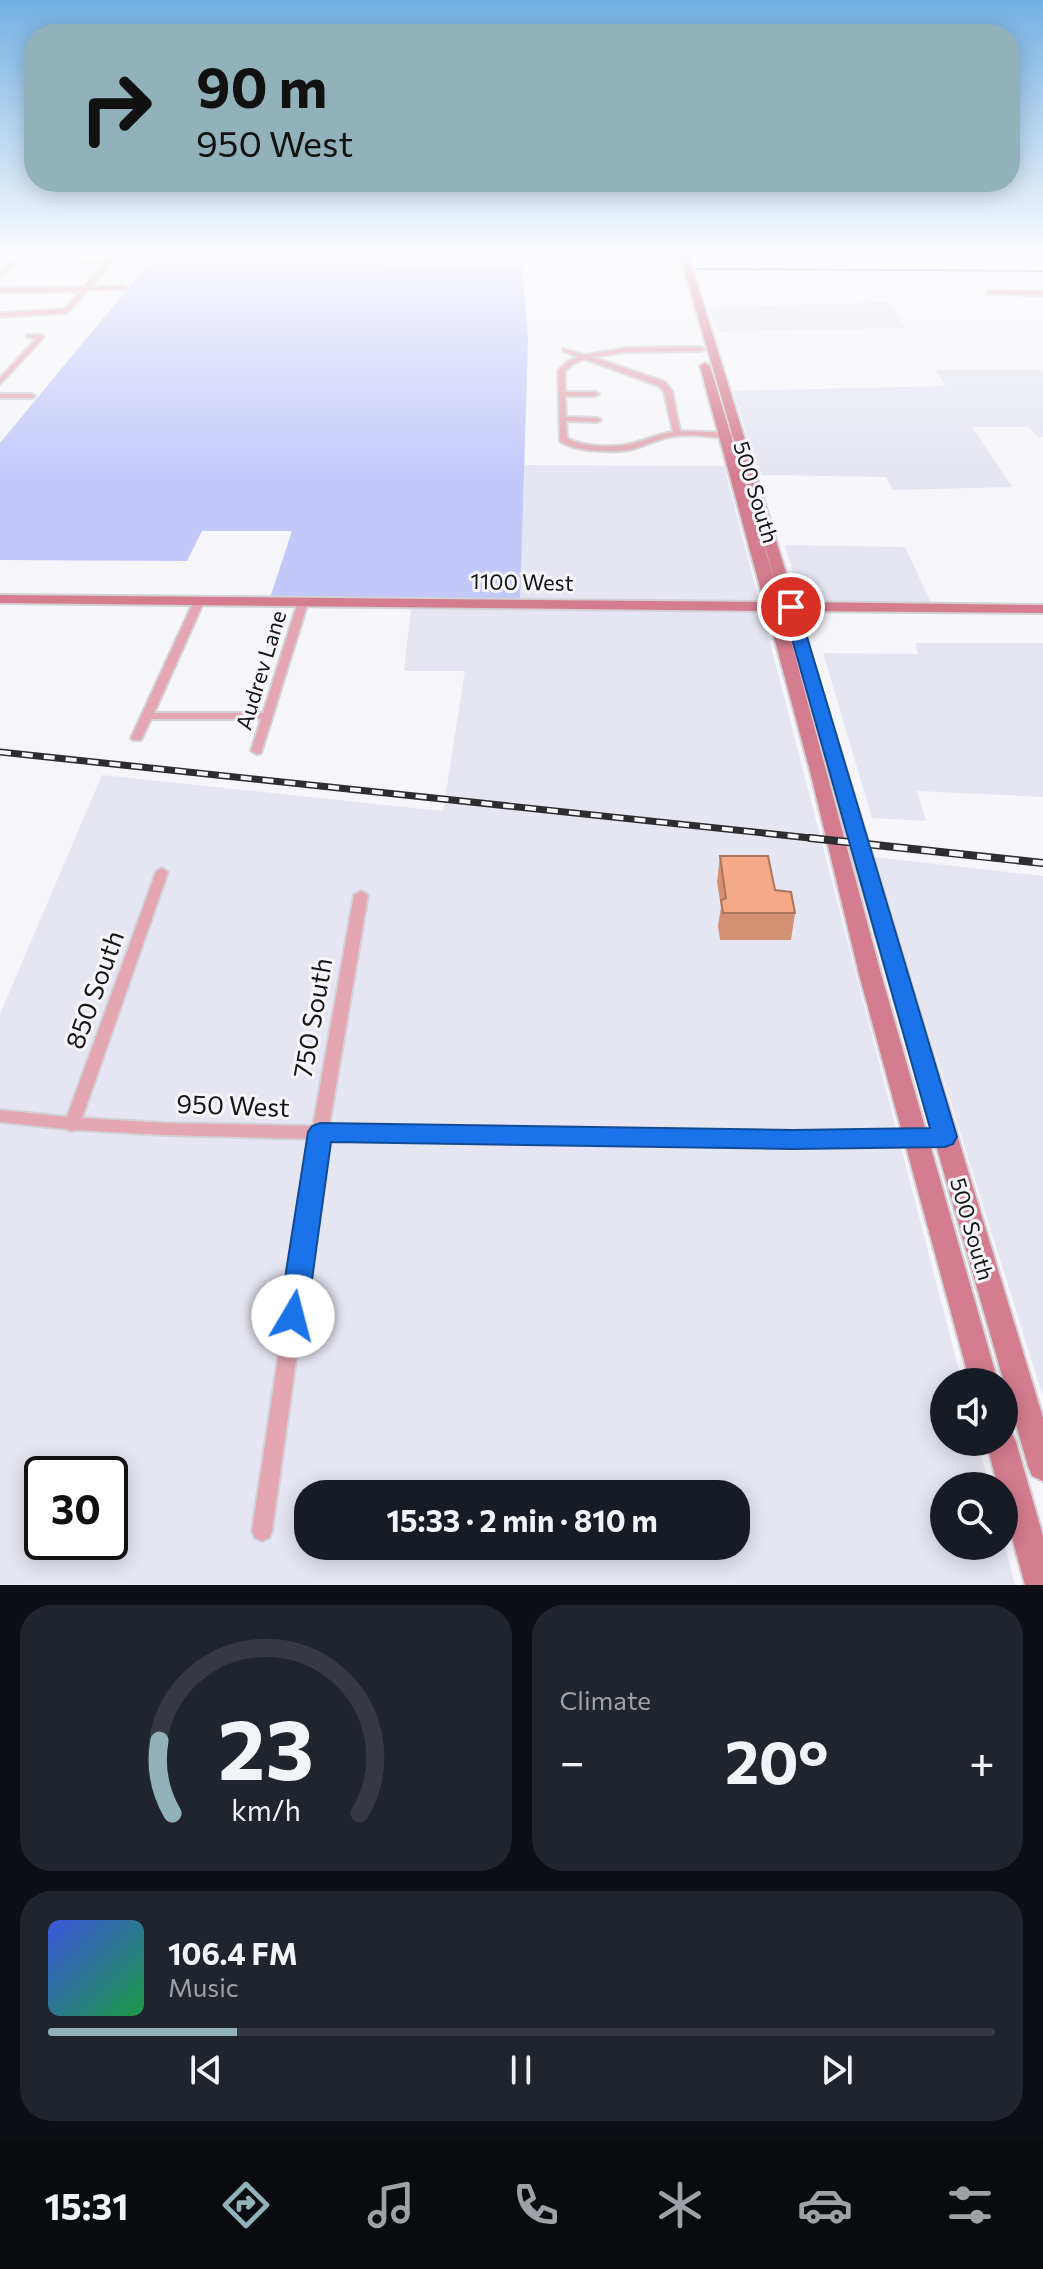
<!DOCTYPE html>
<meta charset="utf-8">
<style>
:root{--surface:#171b24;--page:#20242c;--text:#f1f3f6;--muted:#9ea1a6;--line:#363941;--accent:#91b1bb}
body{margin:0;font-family:Commissioner,sans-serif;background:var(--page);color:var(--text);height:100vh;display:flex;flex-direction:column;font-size:30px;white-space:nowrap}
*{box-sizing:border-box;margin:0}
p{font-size:26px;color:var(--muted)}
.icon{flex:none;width:44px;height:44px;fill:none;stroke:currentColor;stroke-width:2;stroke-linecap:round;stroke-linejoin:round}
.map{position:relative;height:1585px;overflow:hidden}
.sheet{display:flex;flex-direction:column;gap:20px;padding:20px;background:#0d0f14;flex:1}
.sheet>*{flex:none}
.guide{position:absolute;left:24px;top:24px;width:996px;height:168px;border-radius:32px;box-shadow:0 4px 20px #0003;background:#91b1bb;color:#111;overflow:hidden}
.buttons{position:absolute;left:930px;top:1368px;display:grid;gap:16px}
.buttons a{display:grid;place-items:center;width:88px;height:88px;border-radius:50%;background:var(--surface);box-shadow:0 4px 20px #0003;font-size:40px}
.speed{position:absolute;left:24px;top:1456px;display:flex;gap:16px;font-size:40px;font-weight:700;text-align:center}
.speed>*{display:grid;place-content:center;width:104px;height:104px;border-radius:50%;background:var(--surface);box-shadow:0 4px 20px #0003;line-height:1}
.speed .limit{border:4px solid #111;border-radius:12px;background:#fff;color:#111}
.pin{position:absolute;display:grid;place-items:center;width:68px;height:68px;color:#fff;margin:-34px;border:4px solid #fff;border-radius:50%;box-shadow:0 2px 8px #0007}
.me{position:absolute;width:88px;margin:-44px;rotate:8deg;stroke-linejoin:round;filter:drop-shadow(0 0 6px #0008)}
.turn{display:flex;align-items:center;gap:28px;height:168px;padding:0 40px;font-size:36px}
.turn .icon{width:104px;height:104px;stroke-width:2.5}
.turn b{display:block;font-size:56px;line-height:68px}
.big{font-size:60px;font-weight:700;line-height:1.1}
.sheet .widget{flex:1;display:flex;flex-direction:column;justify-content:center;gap:12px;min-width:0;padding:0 28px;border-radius:32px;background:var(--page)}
.sheet .dial{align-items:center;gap:0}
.dial svg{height:208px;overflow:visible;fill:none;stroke:var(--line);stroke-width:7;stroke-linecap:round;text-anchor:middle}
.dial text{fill:var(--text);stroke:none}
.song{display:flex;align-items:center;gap:24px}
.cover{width:96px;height:96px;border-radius:12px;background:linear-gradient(135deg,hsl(230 70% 55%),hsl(140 70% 35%))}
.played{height:8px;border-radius:4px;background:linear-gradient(90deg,var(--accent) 20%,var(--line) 20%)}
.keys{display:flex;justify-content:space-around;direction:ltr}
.heat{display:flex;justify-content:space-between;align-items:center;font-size:44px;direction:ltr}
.sheet .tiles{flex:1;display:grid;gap:20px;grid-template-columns:1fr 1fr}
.widget:last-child{grid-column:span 2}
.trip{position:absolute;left:294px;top:1480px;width:456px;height:80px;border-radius:32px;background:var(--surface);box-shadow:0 4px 20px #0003;font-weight:700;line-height:80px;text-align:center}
.dock{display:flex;height:128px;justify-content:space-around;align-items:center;background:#090b0e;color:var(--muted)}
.dock .icon{width:56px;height:56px}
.dock .selected{color:var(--accent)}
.dock b{font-size:36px;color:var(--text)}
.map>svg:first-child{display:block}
</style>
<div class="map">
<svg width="1043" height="1585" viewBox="0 0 1043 1585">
<rect width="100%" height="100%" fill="#f6f6fa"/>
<g fill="#e5e6f1" fill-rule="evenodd">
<polygon points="889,302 905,328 719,332 709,308"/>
<polygon points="934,370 1041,370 1043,373 1043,437 1038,437 1029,427 972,427 1012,487 893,490 886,477 760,475 733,391 946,386"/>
<path d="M524,465L724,466L962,1382H944V1442H978L989,1486H944V1546H1004V1542L1015,1585H0V1014L102,775L443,811L465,671H404L411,607L520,608ZM42,1474H110V1542H42ZM308,1494H736V1546H308Z"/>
<polygon points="785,545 905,547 933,607 811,600 799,594"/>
<polygon points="915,643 1043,643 1043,797 917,791 926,821 872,818 823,653 918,654"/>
<polygon points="874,857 1043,876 1043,1397"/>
</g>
<polygon fill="#c3c8fb" points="148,264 522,265 528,338 520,608 267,607 292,531 202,531 187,561 0,560 0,443"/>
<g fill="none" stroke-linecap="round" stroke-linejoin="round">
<polyline stroke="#4b7ea1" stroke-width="2" points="698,269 1043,271"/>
<g stroke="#d2d2d6" stroke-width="4">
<g id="street">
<polygon points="19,255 26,255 0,277 0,272"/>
<polygon points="112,255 118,255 91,287 125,286 127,289 88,290 67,313 0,317 0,313 65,309 81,291 0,292 0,288 84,287 104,264 82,264 80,261 107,260"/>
<polygon points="989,291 1043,291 1043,295 987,294"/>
<polygon points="27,335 41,335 44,337 0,384 0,378 36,339 27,337"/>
<path d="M670,347H701L704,349L701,351L626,352L592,357L665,382L672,391L680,431L734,433L738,435L737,437C716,439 695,433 675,436C660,438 647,445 633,449C616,453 574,452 560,441L558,371L568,361L578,357L563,351V349L585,355L626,348ZM585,359L659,386L664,391L673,432C658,434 644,441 630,444C613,448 581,447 567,438L566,421L597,422L601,420L597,418L566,417L565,396H595L599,394L595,392H565V371L573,364Z"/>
<polygon points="0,394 31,394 35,396 31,398 0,398"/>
<polygon points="199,598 204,601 154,713 263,713 298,602 303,599 308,602 261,753 257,754 251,751 261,719 151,719 141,740 133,740 131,738 194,601"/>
<polygon points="162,868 168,872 82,1118 165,1123 313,1126 354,895 361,891 368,895 329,1127 756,1132 945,1131 951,1133 953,1137 951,1141 945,1143 756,1145 327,1139 272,1531 269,1538 262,1541 255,1538 252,1531 311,1139 165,1135 77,1130 72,1131 66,1129 0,1122 0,1110 67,1117 156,872"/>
</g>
</g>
<g stroke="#d2d2d6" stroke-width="4">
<g id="secondary">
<polygon points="680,255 688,255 795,602 1043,605 1043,613 798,611 1043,1418 1043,1481 1032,1476 1028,1466 783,611 881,974 998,1382 970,1382 859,974 810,771 767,611 0,603 0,595 764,602 700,366 705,363 710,366 781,602"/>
<polygon points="1004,1429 1011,1432 1016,1442 1043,1536 1043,1585 1025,1585 1004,1508 1004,1486 998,1486 986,1442 1004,1442"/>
</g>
</g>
<use href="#street" fill="#e3a6b2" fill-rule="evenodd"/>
<use href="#secondary" fill="#d57d90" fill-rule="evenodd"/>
<g stroke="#2d2d2f" stroke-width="7">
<polyline id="rail-far1" points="0,752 829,840"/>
</g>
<g stroke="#2d2d2f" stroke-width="8">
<polyline id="rail" points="810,838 1043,863"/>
</g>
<use href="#rail-far1" stroke="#f6f6fa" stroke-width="4" stroke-dasharray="11" stroke-linecap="butt"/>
<use href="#rail" stroke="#f6f6fa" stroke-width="5" stroke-dasharray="14" stroke-linecap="butt"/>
</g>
<polygon fill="#d49174" points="720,856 775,890 795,913 791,940 720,940 718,926 721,907 717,882"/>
<polygon fill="#f6a987" stroke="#ac765e" stroke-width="2" points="720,856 768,856 775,890 791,892 795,913 723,913 721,900 726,898"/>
<linearGradient id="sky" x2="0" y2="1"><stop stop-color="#72b0e3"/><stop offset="0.53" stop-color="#fbfbfd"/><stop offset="1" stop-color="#fbfbfd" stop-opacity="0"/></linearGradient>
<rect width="1043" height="477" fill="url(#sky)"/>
<polygon fill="#1a73e8" stroke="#114b97" stroke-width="2" points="791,603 798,607 957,1137 953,1144 945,1147 793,1149 331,1142 307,1316 303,1325 293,1328 283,1325 279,1316 308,1132 312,1126 320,1123 793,1130 930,1128 783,607"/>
<g text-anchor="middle" stroke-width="6" stroke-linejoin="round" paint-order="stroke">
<g font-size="22" fill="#161617" stroke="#f6f6fa">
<text transform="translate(756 492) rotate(73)" y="8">500 South</text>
<text transform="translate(522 582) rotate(1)" y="8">1100 West</text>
<text transform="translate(261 670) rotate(-73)" y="8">Audrev Lane</text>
<text transform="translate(972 1229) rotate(74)" y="8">500 South</text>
</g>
<g font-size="26" fill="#161617" stroke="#f6f6fa">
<text transform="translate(95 990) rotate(-70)" y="9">850 South</text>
<text transform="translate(313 1018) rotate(-80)" y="9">750 South</text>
<text transform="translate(233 1106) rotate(2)" y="9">950 West</text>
</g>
</g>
</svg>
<div class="buttons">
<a><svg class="icon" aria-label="sound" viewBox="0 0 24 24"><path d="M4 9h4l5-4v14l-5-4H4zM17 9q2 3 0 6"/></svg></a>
<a><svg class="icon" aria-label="search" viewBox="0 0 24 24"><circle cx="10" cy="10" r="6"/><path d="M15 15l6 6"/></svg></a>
</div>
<div class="speed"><div class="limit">30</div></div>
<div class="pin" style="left:791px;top:607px;background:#d93025"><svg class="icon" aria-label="arrive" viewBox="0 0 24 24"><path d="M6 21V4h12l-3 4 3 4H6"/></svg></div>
<svg class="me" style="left:293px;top:1316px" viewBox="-20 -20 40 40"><circle r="19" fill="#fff"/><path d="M0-13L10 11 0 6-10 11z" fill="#1a73e8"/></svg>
<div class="trip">15:33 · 2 min · 810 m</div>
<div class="guide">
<div class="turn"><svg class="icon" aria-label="right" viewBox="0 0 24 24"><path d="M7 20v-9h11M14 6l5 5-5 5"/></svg><div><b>90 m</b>950 West</div></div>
</div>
</div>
<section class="sheet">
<div class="tiles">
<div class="widget dial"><svg viewBox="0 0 100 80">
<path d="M14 69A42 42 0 1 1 86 69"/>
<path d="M14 69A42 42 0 0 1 9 41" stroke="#91b1bb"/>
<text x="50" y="56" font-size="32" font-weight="700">23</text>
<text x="50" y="72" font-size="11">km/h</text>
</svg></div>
<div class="widget"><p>Climate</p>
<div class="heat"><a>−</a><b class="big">20°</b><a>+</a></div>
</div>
<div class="widget">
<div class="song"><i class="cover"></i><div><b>106.4 FM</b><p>Music</p></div></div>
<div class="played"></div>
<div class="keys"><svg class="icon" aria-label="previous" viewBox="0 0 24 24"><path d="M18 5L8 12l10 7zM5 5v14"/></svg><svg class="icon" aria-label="pause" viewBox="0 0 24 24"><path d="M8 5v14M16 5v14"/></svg><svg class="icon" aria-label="next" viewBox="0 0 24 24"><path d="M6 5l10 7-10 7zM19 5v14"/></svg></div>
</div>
</div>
</section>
<nav class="dock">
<b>15:31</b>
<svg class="icon selected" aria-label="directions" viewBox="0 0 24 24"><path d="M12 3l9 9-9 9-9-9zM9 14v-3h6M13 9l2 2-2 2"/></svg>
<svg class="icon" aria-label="music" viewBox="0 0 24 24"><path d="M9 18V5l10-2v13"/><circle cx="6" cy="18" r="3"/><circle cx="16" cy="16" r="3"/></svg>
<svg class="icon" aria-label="phone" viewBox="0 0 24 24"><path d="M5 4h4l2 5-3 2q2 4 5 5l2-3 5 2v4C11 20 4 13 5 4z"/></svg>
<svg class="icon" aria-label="climate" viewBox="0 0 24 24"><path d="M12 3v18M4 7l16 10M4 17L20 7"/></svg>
<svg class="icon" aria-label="car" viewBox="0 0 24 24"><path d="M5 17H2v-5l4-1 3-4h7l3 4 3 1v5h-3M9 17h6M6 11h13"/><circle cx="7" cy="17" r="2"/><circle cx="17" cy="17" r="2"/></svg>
<svg class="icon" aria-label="filters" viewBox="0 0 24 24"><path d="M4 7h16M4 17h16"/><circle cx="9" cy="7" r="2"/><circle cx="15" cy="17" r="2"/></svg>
</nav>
